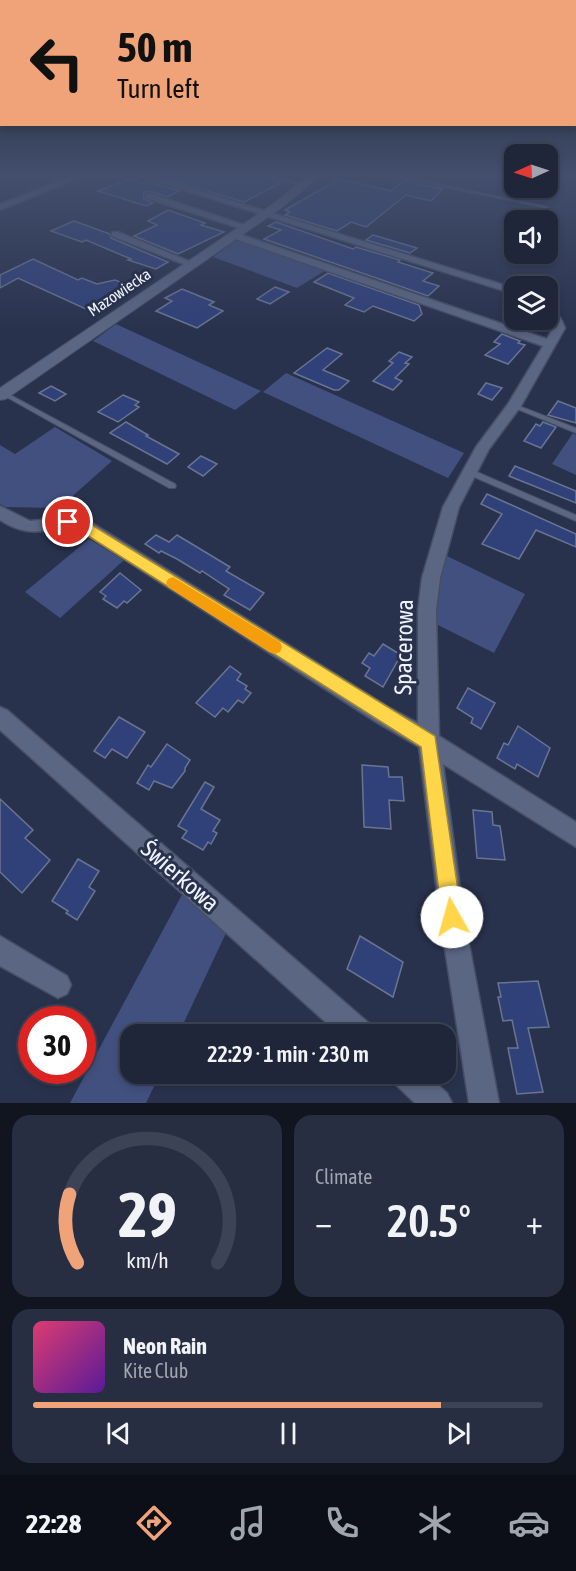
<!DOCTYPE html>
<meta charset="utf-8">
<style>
:root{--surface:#1f263a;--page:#272e42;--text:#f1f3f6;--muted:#a1a5af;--line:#3c4354;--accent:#f0a279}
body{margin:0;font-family:"Asap Condensed",sans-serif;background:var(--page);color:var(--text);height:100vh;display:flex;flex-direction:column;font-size:22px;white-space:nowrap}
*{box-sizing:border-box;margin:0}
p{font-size:20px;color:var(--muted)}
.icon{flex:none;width:33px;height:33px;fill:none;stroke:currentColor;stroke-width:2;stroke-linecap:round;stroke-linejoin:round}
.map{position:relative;height:1103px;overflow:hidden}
.side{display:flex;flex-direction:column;gap:12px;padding:12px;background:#111520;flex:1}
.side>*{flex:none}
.top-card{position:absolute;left:0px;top:0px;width:576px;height:126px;box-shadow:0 3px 9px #0003,0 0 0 2px var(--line);background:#f0a279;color:#111;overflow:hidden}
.needle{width:39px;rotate:267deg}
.buttons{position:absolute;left:504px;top:144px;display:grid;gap:12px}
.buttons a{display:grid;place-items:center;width:54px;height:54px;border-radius:12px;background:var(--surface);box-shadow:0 3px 9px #0003,0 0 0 2px var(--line);font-size:30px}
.speed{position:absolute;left:18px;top:1006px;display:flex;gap:12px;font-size:30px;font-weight:700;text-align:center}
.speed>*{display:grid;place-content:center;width:78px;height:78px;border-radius:50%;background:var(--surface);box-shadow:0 3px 9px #0003,0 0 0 2px var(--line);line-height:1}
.speed .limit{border:9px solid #d22;background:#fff;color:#111}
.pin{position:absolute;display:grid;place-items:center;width:51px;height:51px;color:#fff;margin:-26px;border:3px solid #fff;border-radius:50%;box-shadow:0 2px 6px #0007}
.me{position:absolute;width:66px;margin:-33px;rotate:353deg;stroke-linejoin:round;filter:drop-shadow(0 0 4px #0008)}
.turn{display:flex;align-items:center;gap:21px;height:126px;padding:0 18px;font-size:27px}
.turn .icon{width:78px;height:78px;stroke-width:2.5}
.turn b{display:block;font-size:42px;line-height:51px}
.big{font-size:45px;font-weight:600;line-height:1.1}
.side .widget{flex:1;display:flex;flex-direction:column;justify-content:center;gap:9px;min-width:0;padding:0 21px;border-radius:18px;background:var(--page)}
.side .dial{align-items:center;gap:0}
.dial svg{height:156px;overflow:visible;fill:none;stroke:var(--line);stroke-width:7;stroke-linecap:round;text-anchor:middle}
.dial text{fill:var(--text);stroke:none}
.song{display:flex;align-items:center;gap:18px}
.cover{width:72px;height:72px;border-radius:9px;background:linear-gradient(135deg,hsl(340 70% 55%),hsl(270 70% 35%))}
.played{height:6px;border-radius:3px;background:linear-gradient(90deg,var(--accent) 80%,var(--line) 80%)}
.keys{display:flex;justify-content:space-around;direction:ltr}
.heat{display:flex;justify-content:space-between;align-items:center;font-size:33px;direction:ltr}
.side .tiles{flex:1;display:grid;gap:12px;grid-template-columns:1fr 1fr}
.widget:last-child{grid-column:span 2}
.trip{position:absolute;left:120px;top:1024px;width:336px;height:60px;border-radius:18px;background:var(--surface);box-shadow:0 3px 9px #0003,0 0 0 2px var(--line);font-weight:600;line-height:60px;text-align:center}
.menu{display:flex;height:96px;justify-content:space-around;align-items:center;background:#0c0f17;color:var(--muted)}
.menu .icon{width:42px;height:42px}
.menu .on{color:var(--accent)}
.menu b{font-size:27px;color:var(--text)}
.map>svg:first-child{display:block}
</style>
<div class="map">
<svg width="576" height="1103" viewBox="0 0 576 1103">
<rect width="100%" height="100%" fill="#29324d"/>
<g fill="#41507f">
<polygon points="235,241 244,241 326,270 297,288 213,257"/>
<polygon points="116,324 261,391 235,410 93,341"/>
<polygon points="286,373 464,453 448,478 263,392"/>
<polygon points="55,427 112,461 59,508 5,507 0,504 0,445 15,454"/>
<polygon points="573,433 576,435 576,475 552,464"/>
<polygon points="89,539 124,560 60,618 25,592"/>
<polygon points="445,555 525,594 494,653 434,623 435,592"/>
<polygon points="184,891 226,933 178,1035 130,1035 130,1074 160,1074 146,1103 70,1103"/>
</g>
<g fill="#304179" stroke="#697492" stroke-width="1.5">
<polygon points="164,175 258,175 281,183 244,202 161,177"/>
<polygon points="129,179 145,184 150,182 179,191 167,197 153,192 144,192 144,199 153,203 146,206 98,191"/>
<polygon points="339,179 391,191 403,181 443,189 431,201 406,195 366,227 351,222 337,231 285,215 290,212 285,210"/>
<polygon points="168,210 205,223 201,225 224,232 178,254 134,236 157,225 148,221"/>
<polygon points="74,221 110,234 111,238 168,262 156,269 128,260 131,259 86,240 82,242 51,231"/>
<polygon points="276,222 353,249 356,247 400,260 398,262 433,273 423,281 439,286 428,296 264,239 281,230 268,226"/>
<polygon points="373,235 417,248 410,253 366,240"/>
<polygon points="33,259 78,280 82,278 97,284 115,280 130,286 88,310 18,278 0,288 0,275"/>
<polygon points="328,273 419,305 422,314 414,321 373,306 364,312 345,305 354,298 314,282"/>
<polygon points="275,287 289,292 270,304 257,299"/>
<polygon points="182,289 214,302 209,305 223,311 197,328 156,311 172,301 165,298"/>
<polygon points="516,320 538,320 529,331 511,324"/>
<polygon points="502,334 520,341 518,343 525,345 508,364 485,355 500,344 494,342"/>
<polygon points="327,348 342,354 323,370 349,381 339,390 334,390 294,373"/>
<polygon points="399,352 412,357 405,363 409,364 395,378 402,381 393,390 373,381 393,363 389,361"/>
<polygon points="486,383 502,388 492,400 478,394"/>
<polygon points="51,386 66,394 55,401 39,393"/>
<polygon points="123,395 139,402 135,405 139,407 118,422 98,412"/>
<polygon points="558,401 576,408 576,423 548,415"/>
<polygon points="126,422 148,435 146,436 179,454 167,464 110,433"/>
<polygon points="543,422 556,427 541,448 524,441 536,424 540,426"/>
<polygon points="201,456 217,464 203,476 188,467"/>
<polygon points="515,466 576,491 576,503 509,476"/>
<polygon points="487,494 576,534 576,547 536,530 519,559 482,544 502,514 481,504"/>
<polygon points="156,535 169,542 177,535 230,567 226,571 264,593 250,610 224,595 229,589 202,571 200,573 177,559 161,551 159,553 145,544"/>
<polygon points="120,573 141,590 127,603 124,601 117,608 103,599 106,596 100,592"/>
<polygon points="383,644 401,655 383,687 365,676 370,668 362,663 369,653 374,656"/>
<polygon points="230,666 241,674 237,680 247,686 245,689 251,693 243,703 238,700 228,712 223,708 215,717 196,703"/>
<polygon points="468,688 495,703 481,729 471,723 473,718 457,708"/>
<polygon points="119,717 145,732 127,758 112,749 105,758 94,751"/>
<polygon points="518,726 550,748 538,777 517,764 515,769 497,758 504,743 508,745"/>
<polygon points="167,744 190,760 185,768 185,771 172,788 154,781 149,790 137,783 148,765 151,767"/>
<polygon points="362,765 388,767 389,777 402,777 404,801 389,800 391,829 364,827"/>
<polygon points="205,782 214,787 201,809 220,820 213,831 217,833 211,844 208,842 203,850 182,838 187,831 178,826"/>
<polygon points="0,799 33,830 25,838 50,860 22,893 0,872"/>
<polygon points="473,810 492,812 493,825 500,826 505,860 477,858"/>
<polygon points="78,859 99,871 89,887 95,891 77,920 66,913 68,911 52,901"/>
<polygon points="360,936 403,962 393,997 347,969"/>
<polygon points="538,981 549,1027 528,1028 543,1092 517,1094 508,1048 518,1048 512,1020 503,1021 498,997 501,997 498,983"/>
</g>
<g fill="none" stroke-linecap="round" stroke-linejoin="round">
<g stroke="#474e63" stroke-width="2">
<g id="service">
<polygon points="260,175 269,175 307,185 305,186"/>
<polygon points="386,175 396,175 548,207 546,208"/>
<polygon points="3,391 175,484 176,486 175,488 169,488 1,394 1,392"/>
<polygon points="514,404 576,428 576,433 512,407 512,405"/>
<polygon points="470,469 576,515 576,521 467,474 466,472 467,470"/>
</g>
</g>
<g stroke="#474e63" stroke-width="3">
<g id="minor">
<polygon points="74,175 86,175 0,210 0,204"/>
<polygon points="136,175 149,175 514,288 514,294"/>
<polygon points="146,194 152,194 250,227 242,229 146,198"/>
<polygon points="112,232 118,232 196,264 188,266 112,236"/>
<path d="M230,233H236L547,339L553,328L548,318V309C557,310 562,320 565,328L521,406L489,449L459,507L440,578L436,610L439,736L576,822V847L443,764L464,917L499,1103H469L440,917L419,747L376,722L79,530C46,526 33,541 0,520V506L30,521L71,517L89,521L390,708L418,723V610L422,578L443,507L476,447L508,404L543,346L230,237Z"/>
<polygon points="0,707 7,710 371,1025 375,1035 340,1035 0,730"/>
<polygon points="0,936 67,976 71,985 67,994 58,998 0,966"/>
<polygon points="391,1074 426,1074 447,1093 452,1103 415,1103 395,1084"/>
</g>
</g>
<g stroke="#474e63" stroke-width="2">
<polygon id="tertiary" points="309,175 321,175 281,208 6,399 0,400 0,388 273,204"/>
</g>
<use href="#service" fill="#5b6683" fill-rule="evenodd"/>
<use href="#minor" fill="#5b6683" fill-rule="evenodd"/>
<use href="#tertiary" fill="#5b6683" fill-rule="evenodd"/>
</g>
<linearGradient id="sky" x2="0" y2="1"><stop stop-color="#171c2a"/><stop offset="0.53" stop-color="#434f6d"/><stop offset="1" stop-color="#434f6d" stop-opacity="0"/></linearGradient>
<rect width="576" height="330" fill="url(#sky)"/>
<polygon fill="#ffd54a" stroke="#a68a30" stroke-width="1.5" points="68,517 87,522 435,736 462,917 459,924 452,927 445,924 442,917 421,747 79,530 63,526 61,522"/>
<polygon fill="#f59e0b" points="173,577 280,642 282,647 280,652 275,654 269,652 168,587 166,583 168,579"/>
<g text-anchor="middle" stroke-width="6" stroke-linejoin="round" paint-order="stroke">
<g font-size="16" fill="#eff3fe" stroke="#29324d">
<text transform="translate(119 292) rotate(-34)" y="6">Mazowiecka</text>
</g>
<g font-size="24" fill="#eff3fe" stroke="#29324d">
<text transform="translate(404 647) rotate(-89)" y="8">Spacerowa</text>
<text transform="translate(180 876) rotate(41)" y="8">Świerkowa</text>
</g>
</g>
</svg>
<div class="buttons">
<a><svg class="needle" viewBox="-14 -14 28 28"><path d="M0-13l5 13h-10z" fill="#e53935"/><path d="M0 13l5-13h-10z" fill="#a1a5af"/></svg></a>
<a><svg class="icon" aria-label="sound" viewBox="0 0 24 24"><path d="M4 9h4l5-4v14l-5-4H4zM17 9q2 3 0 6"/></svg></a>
<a><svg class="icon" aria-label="layers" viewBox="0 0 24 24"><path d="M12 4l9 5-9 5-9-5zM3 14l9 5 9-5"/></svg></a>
</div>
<div class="speed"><div class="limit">30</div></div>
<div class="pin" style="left:68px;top:522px;background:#d93025"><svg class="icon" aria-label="arrive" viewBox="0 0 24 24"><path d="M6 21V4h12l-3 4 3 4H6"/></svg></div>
<svg class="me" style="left:452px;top:917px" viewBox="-20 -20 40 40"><circle r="19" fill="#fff"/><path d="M0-13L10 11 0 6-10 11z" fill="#ffd54a"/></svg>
<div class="trip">22:29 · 1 min · 230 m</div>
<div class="top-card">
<div class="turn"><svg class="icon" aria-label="left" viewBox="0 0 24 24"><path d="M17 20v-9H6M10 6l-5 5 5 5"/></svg><div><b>50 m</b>Turn left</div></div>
</div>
</div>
<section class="side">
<div class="tiles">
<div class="widget dial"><svg viewBox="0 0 100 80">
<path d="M14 69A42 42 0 1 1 86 69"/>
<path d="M14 69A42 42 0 0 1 10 34" stroke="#f0a279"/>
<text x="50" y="56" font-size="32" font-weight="700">29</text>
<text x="50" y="72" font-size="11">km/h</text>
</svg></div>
<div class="widget"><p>Climate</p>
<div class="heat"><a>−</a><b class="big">20.5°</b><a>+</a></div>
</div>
<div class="widget">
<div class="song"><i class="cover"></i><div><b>Neon Rain</b><p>Kite Club</p></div></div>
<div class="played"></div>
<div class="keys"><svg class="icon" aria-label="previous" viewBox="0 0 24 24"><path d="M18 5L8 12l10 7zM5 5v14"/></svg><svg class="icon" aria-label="pause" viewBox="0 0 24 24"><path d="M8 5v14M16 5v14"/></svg><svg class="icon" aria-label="next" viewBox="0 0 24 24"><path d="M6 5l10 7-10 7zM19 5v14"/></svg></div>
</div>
</div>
</section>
<nav class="menu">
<b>22:28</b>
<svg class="icon on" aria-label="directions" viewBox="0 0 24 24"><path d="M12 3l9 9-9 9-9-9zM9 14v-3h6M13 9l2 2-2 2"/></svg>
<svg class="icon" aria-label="music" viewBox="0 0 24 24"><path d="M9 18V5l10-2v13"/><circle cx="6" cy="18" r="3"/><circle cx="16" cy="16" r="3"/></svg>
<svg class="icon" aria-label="phone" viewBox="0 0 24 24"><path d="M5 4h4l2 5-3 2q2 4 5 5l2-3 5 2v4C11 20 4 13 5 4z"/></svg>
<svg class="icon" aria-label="climate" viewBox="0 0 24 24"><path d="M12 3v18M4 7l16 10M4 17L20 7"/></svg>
<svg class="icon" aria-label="car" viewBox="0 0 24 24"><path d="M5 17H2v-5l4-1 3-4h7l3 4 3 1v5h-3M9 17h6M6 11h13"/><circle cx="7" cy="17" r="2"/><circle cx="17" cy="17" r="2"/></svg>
</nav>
